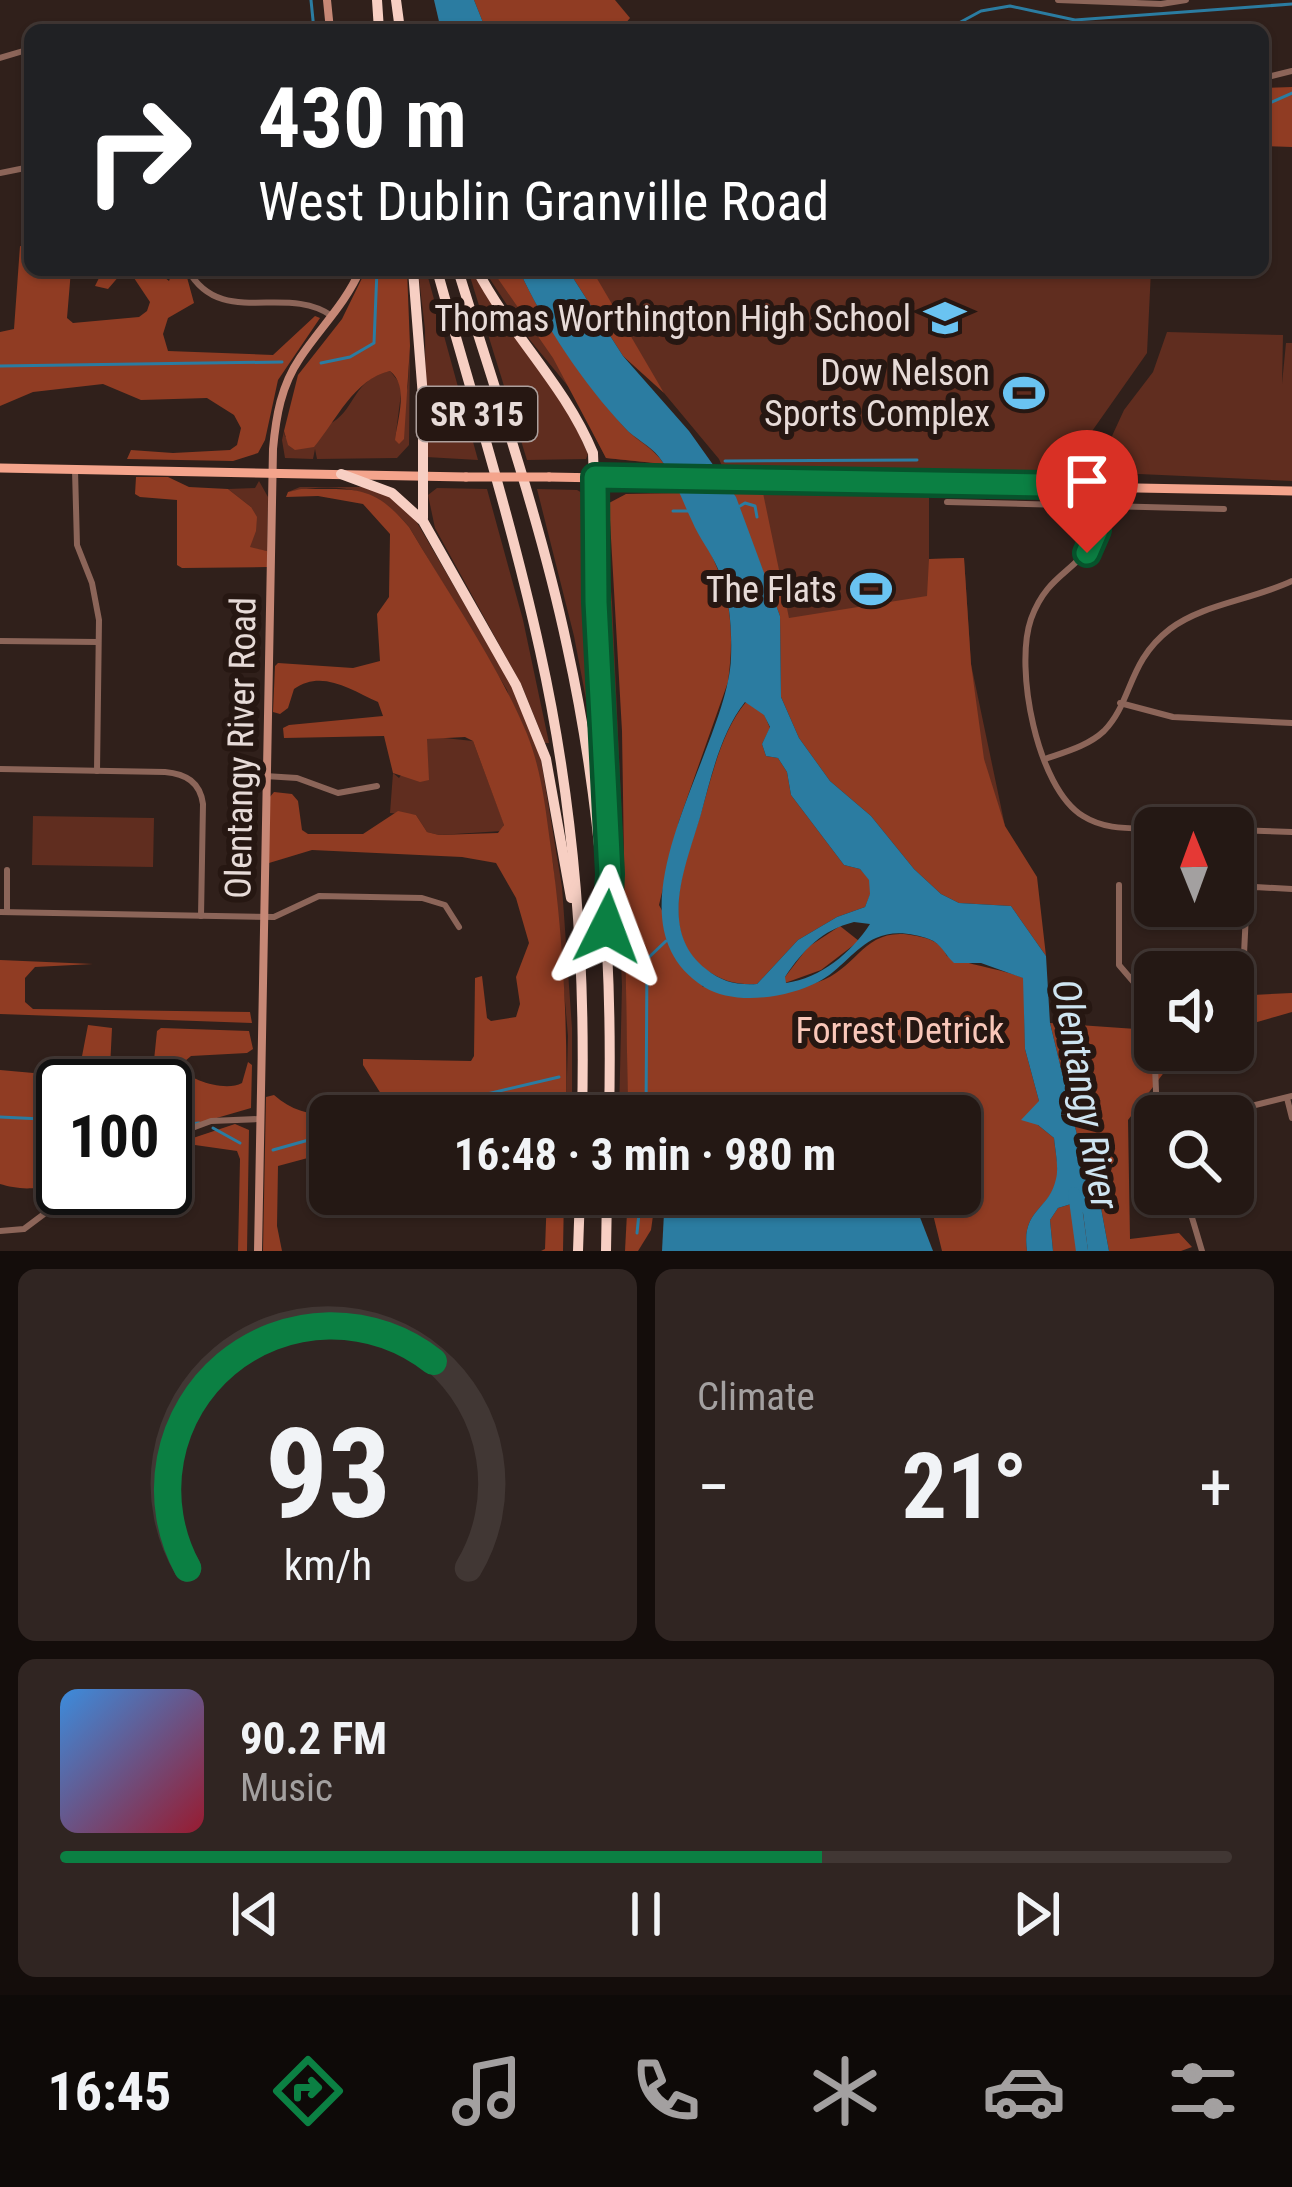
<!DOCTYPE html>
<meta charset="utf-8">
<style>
:root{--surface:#241814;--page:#302522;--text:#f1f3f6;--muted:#a3a0a0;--line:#413734;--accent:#0b8043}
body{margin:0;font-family:"Roboto Condensed",sans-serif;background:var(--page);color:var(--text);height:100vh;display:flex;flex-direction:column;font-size:45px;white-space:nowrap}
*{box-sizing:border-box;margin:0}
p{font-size:39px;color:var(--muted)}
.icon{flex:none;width:66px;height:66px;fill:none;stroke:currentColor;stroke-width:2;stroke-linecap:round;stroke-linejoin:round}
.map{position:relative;height:1251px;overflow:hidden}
.panel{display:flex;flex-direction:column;gap:18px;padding:18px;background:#140d0b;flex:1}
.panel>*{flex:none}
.guide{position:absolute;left:24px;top:24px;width:1245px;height:252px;border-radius:18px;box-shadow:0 3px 9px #0004,0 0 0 3px var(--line);background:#202124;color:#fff;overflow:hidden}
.needle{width:78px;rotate:359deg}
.tools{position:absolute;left:1134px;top:807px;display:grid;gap:24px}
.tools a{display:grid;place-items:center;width:120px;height:120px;border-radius:18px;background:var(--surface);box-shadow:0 3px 9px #0004,0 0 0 3px var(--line);font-size:60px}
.speed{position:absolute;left:36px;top:1059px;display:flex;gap:24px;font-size:60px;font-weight:700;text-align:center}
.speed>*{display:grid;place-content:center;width:156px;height:156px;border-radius:50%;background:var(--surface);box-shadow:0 3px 9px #0004,0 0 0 3px var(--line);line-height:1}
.speed .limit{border:6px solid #111;border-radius:18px;background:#fff;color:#111}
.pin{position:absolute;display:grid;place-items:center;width:102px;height:102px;color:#fff;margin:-123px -51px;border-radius:50% 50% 50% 0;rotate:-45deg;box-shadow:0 0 12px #0007}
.pin .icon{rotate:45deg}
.me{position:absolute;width:132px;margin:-66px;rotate:3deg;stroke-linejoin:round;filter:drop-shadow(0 0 9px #0008)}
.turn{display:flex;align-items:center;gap:42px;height:252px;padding:0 36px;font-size:54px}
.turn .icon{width:156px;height:156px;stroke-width:2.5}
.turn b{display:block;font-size:84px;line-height:102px}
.big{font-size:90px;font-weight:700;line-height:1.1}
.panel .card{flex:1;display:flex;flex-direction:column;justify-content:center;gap:18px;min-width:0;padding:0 42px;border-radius:18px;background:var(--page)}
.panel .dial{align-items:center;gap:0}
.dial svg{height:312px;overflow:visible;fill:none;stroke:var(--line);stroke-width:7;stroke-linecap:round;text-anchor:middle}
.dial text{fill:var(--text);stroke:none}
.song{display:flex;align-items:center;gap:36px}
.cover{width:144px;height:144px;border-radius:18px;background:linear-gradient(135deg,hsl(210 70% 55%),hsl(350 70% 35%))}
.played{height:12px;border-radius:6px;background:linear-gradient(90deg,var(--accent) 65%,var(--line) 65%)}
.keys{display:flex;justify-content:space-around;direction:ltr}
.heat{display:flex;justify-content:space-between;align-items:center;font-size:66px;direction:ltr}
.panel .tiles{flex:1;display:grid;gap:18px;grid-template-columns:1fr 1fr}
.card:last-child{grid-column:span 2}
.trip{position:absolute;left:309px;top:1095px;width:672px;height:120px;border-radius:18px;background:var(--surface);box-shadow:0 3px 9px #0004,0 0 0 3px var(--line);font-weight:700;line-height:120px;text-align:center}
.menu{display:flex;height:192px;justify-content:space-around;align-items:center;background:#0e0a08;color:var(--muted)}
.menu .icon{width:84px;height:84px}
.menu .current{color:var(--accent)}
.menu b{font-size:54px;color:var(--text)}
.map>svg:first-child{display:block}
</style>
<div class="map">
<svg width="1292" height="1251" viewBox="0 0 1292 1251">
<rect width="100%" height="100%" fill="#30201b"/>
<g fill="#602d1f">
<polygon points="418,270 426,270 478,460 426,457 425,329"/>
<polygon points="468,270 475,270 561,394 588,454 586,459 527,460"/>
<polygon points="484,270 519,270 539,314 664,464 606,458 572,391 530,340"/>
<polygon points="582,270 1151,270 1147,353 1090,434 1089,465 1078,476 929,474 929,559 964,558 971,664 1005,826 789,619 719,459 664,393"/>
<polygon points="1167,332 1283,335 1282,384 1286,343 1292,343 1292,481 1117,473 1109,466 1112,436 1124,410 1153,372"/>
<path d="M410,346L409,445L397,458L317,459L315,449L313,459L285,458L282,440L284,431L285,437C300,433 320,430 333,422C356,408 353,379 390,371L402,386L395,440L408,386Z"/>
<polygon points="259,481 268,497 267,551 249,548 251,507 228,489 255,488"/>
<path d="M300,487H369L387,494L415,519L514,689L540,754L562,887L572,1028V1116H566L568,1036L553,863L507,690L409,527C375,487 339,482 288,492Z"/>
<polygon points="437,488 487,489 523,620 549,743 545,743 522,686 435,528 428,495"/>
<polygon points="537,489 577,490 584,494 589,607 603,762 598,762 574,636"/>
<polygon points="602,493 612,602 625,889 628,1116 619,1116 622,986"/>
<polygon points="435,737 473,741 504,824 502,831 439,835 427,832 416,815 390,813 393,773 399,778 427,739"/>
<polygon points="33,816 154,818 153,867 32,865"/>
</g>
<g fill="#903c23">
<polygon points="474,0 615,0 630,18 620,30 486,30"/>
<polygon points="1292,87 1292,147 1263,146 1263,88"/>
<polygon points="20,246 26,247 30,270 71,270 67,318 73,323 139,317 147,311 150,302 132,275 120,275 108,289 95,286 103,270 155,270 169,281 173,270 185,270 194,303 168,318 163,334 168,351 273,355 315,316 320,318 278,380 265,440 258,453 233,461 127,459 131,450 173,453 230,450 237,445 241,428 234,415 207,398 141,400 103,384 33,392 0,406 0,332 14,329"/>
<path d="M366,270H407L410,346L404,439L399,444L395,440C398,417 409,386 390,371C354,379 336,421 314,447L295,450L288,445L284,431L298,375L342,319Z"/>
<path d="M492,270H519C545,326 582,379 623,426C636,441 653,447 664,464L606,458L553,358Z"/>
<polygon points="568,270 592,270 664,393 623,356"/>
<polygon points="136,477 168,477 189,487 228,489 251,507 257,517 256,531 250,547 267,551 267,567 182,568 177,565 177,500 140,497 135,494"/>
<path d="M301,489C354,490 372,483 409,527C449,595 497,662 527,734C541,769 545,805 550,842C563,933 568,1024 566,1116H330V1152L278,1166L277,1226L282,1251H263L266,1097L274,1095C307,1124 342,1115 381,1107L386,1102L363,1065V1059L471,1061L474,1056L475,978L482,976L487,1018L491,1021L516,1017L520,1004L516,977L529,943L516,898L496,863L462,857L312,850L269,863V798L274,792L292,794L298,801L302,830L308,834H363L398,811L416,815L427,832L439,835L498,833L504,825L473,741L465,737L427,739L429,780L420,782L393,773L384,736L284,738L283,728L289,725L383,716L378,702C351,690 322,669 294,689L288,708L280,714L273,712L275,666L278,663L353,668L380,661L377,614L389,597L390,534L363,504L318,496L286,497L288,492Z"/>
<path d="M683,493C690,522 708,543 718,570C733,605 733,645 728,682L679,821L659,905L703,987C727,986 800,988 818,982C860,968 863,924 917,936C932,939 941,943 947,956C972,966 998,968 1024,978L1025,1049L1039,1101L1038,1125L1054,1138C1055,1150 1059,1167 1057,1179C1049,1211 1021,1209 1027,1251H942L928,1194H960V1116H628L622,731L609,503L626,494Z"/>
<polygon points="733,493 763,493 789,618 927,596 929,559 964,558 971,664 984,759 1005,826 1037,877 1046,956 1011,906 959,903 941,894 914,869 871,816 830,781 799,738 781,697 780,616"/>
<path d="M746,702L764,714L770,728L762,744L766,756L778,758L787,772L791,795L844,865L860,869L870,880V895L865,907L837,917L798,940L757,984C736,985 722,981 705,969C656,930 686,862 701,813C712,776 721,732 746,702Z"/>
<polygon points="840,926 859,941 821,970 785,983 785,977 808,947"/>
<polygon points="0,960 93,964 35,967 25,978 25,1002 33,1009 250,1012 252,1023 0,1014"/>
<polygon points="1292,993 1292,1012 1233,1029 1233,996"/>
<polygon points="1155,998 1155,1050 1181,1050 1128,1120 1130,1239 1179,1233 1192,1247 1181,1251 1109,1251 1099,1197 1079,1143 1050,1023 1136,1029 1141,999"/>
<path d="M88,1025L112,1028L110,1068L113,1071L153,1070L157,1031L161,1028L249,1031L253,1049L247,1053L191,1056L178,1067C189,1080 225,1092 242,1083L248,1062L252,1065L251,1108L165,1133V1086H63V1143L51,1163L47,1183C35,1192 14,1188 0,1184V1070L78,1077Z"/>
<polygon points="235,1124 249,1130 247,1251 238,1251 240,1159 237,1151 195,1145 190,1139"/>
<polygon points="547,1194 564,1194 563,1251 541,1251 545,1249"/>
<polygon points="628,1194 656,1194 651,1230 638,1251 625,1251"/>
<polygon points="1071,1204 1083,1213 1088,1251 1053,1251 1050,1220 1058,1208"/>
</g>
<g fill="#2b7ca1" fill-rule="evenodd">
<polygon points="434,0 474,0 486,30 441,30"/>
<path d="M519,270H568L623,356L689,431L736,497L780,616L781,697L799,738L830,781L871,816L914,869L941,894L959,903L1011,906L1046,956L1050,1023L1079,1143L1099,1197L1109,1251H1088L1083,1213L1071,1204L1058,1208L1050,1220L1053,1251H1027C1021,1209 1049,1211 1056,1179C1059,1167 1055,1150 1054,1138L1038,1125L1021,1120L1039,1101L1025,1049L1023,978L981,963H954C944,954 942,944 929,939C913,933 892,930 876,938C855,947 840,971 818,982C787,998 735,1006 704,987C596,918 728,749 731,658C732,629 730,596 718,569C711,552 699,538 692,521C681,498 675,478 659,457C650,445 635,439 625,428C582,382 545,326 519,270ZM745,702L764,715L770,727L762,744L766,756L778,758L787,772L791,795L844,865L860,869L869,880L870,894L865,907L837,917L798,940L757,984C736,985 722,982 706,969C656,930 687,863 701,814C711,777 721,732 745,702ZM854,922L870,924C851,953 821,978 786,983L785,977C803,950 822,930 854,922Z"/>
<polygon points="665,1194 911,1194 933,1251 662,1251"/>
</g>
<polygon fill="#30201b" points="657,464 720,465 740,492 676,492"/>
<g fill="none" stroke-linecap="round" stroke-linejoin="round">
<g stroke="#2b7ca1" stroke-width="3">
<polyline points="311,0 314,30"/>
<polyline points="946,30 981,11 1010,6 1075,20 1292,4"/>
<polyline points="1263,106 1292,93"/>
<polyline points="321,363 350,357 374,343 377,270"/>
<polyline points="0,366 282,362"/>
<polyline points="725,461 917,460"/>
<polyline points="740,506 745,503 755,506 757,517"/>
<polyline points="673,511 689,511"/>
<polyline points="394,1116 559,1077"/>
<polyline points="646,1116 647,959 666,941"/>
<polyline points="0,1117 63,1120"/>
<polyline points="165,1126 199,1123"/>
<polyline points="213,1128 240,1143"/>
<polyline points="273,1150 330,1134"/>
<polyline points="637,1233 641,1194"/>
</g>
<polyline stroke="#2b7ca1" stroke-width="12" points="1074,1193 1082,1251"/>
<g stroke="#8c6559" stroke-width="6">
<polyline points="1058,0 1161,4 1186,0"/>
<polyline points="150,30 175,30"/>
<polyline points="0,58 30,49"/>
<polyline points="1263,78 1292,71"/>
<polyline points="0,173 30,167"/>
<path d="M188,270C221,329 286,283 332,316"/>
<polyline points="75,470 77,545 92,583 99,620 97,771"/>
<path d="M1099,486C1103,578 1054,555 1031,619C1014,668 1037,788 1083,816C1105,830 1130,828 1155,829"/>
<polyline points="947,502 1224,509"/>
<polyline points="0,641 98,642"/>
<polyline points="1120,703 1173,717 1292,723"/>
<path d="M1045,759C1065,752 1088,746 1104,731C1133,701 1127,662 1170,629C1203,604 1252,600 1292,581"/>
<path d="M0,769L165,772C186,774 200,782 203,804L201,916"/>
<polyline points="265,776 297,778 338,793 377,786"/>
<polyline points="1233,830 1292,832"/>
<polyline points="1119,885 1119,965 1137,986 1155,991"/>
<polyline points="0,912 274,917 319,896 422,898 445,905 459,927"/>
<polyline points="7,912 7,870"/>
<polyline points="1233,987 1243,975 1247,892 1255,887 1292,889"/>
<polyline points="1152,991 1157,1116"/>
<polyline points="1287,1098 1292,1118"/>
<polyline points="1211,1116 1292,1096"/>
<polyline points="165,1138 211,1121 259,1119"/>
<polyline points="1185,1194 1202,1251"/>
<polyline points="0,1231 24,1229 44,1214 52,1174 63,1154"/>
</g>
<g stroke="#c78876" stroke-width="8">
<polyline points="327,0 330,30"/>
<path d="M258,1251L273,449C276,416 281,386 300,358C320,328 346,303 360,270"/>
</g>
<g stroke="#f4a48c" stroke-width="9">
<polyline points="0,468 466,477"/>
<polyline points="549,477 1292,491"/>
</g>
<g stroke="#f7cfc3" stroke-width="10">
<polyline points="377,0 379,30"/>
<polyline points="396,0 400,30"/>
<polyline points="413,270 423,397 423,518"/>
<path d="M437,270C472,396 512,523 540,651C574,804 586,960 582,1116"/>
<path d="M458,270C496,394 540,519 567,646C601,800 613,958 609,1116"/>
<path d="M477,270C511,335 565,385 593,453L609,892"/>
<polyline points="341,474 392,493 423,521 516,685 546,759 571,898"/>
<polyline points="578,1251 580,1194"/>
<polyline points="606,1251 607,1194"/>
</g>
<polyline stroke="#f4a48c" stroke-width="9" points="466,477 549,477"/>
</g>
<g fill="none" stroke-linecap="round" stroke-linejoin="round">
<g stroke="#07532c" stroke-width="30">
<polyline id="route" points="607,927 610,874 596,602 595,477 1099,486 1097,530 1087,553"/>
</g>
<use href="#route" stroke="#0b8043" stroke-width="21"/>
</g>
<defs>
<g id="school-bare" transform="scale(3.24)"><path d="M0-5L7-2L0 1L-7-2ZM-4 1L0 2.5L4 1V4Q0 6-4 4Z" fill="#6ac3f1" stroke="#261712" stroke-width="2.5" paint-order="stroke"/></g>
<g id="stadium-bare" transform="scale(3.24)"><path d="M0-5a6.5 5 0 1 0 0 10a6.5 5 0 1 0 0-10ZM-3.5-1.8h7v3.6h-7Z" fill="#6ac3f1" stroke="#261712" stroke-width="2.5" paint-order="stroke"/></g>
</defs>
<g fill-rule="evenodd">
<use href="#school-bare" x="945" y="318"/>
<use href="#stadium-bare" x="1024" y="393"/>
<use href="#stadium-bare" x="871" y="589"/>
</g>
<g text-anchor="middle" stroke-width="12" stroke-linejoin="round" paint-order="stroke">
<rect fill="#261712" stroke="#ada09d" stroke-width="3" x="417" y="387" width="120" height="54" rx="9"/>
<g font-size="33" font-weight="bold" fill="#e7dbd8">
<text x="477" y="426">SR 315</text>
</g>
<g font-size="36" fill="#e7dbd8" stroke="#261712" text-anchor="end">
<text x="911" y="331">Thomas Worthington High School</text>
<text x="990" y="385">Dow Nelson<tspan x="990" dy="41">Sports Complex</tspan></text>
<text x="837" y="602">The Flats</text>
</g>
<g font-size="36" fill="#e7dbd8" stroke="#261712">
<text transform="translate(240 748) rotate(-89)" y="13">Olentangy River Road</text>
</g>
<g font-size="36" fill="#f9c7b9" stroke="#261712">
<text x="900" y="1043">Forrest Detrick</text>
</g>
<g font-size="39" font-style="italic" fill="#cee4f1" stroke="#261712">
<text transform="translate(1086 1094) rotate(80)" y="14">Olentangy River</text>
</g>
</g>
</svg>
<div class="tools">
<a><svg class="needle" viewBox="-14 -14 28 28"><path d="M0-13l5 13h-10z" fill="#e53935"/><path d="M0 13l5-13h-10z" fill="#a3a0a0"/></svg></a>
<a><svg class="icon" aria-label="sound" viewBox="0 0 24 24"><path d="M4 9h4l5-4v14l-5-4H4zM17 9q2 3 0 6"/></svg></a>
<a><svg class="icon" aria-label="search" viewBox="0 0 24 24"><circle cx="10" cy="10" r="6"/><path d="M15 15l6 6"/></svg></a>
</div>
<div class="speed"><div class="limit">100</div></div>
<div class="pin" style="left:1087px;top:553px;background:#d93025"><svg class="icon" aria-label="arrive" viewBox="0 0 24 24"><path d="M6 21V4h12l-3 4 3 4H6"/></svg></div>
<svg class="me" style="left:607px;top:927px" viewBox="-20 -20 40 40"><path d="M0-17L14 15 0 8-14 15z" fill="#0b8043" stroke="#fff" stroke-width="4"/></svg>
<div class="trip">16:48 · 3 min · 980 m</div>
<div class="guide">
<div class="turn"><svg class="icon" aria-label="right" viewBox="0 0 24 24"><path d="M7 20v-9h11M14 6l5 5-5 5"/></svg><div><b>430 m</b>West Dublin Granville Road</div></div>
</div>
</div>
<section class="panel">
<div class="tiles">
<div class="card dial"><svg viewBox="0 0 100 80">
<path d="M14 69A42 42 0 1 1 86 69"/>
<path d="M14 69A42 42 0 0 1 77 16" stroke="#0b8043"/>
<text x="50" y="56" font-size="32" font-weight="700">93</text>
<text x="50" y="72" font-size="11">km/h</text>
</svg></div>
<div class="card"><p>Climate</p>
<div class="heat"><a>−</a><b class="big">21°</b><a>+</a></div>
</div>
<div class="card">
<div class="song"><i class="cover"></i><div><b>90.2 FM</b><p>Music</p></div></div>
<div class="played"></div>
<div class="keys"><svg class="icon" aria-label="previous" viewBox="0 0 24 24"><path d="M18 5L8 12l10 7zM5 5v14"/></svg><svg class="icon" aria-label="pause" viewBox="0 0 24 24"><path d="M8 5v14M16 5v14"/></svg><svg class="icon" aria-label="next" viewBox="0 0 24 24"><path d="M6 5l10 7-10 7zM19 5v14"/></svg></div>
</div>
</div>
</section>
<nav class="menu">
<b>16:45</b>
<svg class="icon current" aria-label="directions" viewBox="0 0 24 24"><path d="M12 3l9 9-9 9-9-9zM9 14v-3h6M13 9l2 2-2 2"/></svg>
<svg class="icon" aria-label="music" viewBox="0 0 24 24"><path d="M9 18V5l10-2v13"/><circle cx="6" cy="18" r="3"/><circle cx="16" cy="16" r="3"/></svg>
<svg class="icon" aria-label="phone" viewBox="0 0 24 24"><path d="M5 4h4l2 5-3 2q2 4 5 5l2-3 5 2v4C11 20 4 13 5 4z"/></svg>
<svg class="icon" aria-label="climate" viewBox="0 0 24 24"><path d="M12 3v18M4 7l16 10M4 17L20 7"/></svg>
<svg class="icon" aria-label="car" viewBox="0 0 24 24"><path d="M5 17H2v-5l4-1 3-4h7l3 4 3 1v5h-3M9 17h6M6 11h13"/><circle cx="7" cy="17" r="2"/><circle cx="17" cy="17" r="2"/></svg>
<svg class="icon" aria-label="filters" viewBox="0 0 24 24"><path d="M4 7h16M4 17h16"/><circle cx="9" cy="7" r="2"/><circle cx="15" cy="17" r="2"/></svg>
</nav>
